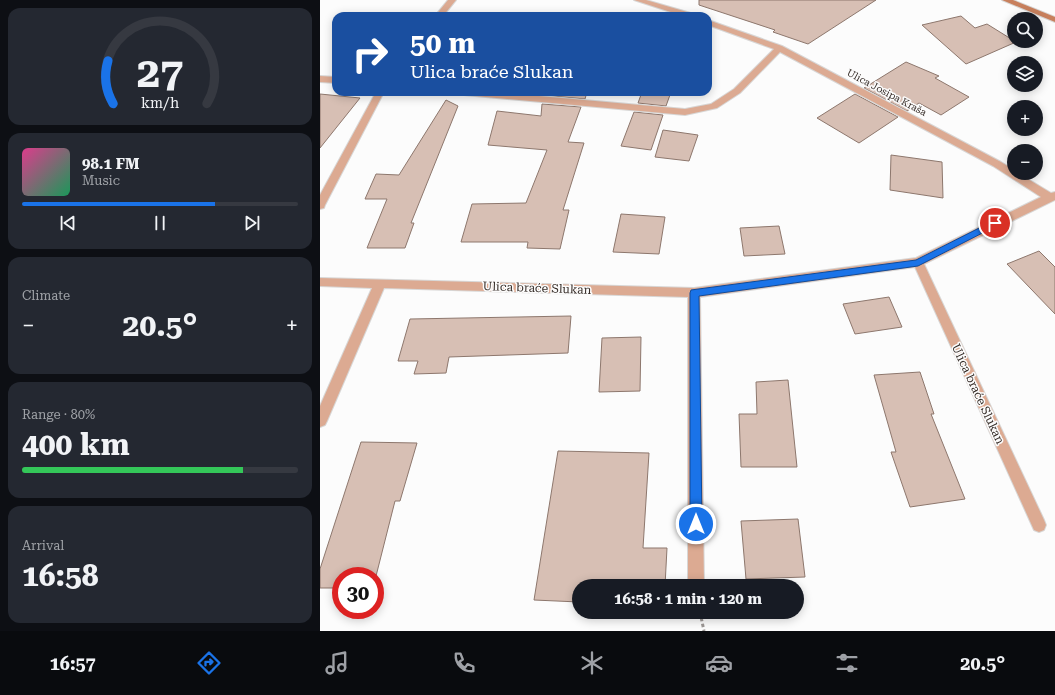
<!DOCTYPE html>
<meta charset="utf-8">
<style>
:root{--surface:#171b24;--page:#242831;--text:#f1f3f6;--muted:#9ea1a6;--line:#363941;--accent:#1a73e8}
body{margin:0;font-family:"Roboto Serif",serif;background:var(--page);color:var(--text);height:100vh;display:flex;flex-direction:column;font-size:15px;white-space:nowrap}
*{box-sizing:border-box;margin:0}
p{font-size:13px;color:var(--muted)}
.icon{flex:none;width:22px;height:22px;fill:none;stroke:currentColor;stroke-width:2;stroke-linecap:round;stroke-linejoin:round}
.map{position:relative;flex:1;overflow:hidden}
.drawer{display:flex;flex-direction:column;gap:8px;padding:8px;background:#0d0f14;width:320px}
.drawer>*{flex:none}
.guide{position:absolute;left:12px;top:12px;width:380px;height:84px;border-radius:12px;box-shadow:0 2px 10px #0003;background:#1a4fa0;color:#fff;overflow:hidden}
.fabs{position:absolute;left:687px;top:12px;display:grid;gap:8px}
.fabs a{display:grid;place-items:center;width:36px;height:36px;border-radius:50%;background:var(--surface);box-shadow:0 2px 10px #0003;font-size:20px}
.speed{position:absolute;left:12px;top:567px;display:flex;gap:8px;font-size:20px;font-weight:700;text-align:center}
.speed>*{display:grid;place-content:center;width:52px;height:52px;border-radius:50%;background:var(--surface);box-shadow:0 2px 10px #0003;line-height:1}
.speed .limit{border:6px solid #d22;background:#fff;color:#111}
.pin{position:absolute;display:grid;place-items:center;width:34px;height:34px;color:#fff;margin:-17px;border:2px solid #fff;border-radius:50%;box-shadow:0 1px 4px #0007}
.me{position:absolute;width:44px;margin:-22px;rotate:0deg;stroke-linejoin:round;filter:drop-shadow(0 0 3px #0008)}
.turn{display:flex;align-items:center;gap:14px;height:84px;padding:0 12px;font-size:18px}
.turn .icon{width:52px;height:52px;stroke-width:2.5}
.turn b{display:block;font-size:28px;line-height:34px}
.big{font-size:30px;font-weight:700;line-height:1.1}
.drawer .tile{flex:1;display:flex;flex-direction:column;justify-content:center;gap:6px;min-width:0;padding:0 14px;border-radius:12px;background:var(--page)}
.drawer .dial{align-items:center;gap:0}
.dial svg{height:104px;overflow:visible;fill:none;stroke:var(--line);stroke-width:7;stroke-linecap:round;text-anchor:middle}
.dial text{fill:var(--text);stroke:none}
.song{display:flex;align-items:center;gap:12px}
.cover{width:48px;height:48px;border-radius:6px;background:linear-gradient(135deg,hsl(330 70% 55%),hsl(150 70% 35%))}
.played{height:4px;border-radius:2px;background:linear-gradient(90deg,var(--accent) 70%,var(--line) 70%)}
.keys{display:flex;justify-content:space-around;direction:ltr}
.heat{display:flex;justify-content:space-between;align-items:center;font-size:22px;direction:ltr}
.charge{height:6px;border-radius:3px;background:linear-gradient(90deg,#34c759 80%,var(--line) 0)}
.trip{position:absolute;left:252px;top:579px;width:232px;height:40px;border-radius:20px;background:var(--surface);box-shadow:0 2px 10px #0003;font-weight:700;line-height:40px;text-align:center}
.tabs{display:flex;height:64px;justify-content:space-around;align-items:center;background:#090b0e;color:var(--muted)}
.tabs .icon{width:28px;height:28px}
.tabs .current{color:var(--accent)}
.tabs b{font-size:18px;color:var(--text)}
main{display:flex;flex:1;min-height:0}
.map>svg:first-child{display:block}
</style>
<main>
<section class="drawer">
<div class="tile dial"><svg viewBox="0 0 100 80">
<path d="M14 69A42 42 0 1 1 86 69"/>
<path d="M14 69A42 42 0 0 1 10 36" stroke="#1a73e8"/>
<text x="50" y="56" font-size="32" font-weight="700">27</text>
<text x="50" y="72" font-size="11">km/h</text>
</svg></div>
<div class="tile">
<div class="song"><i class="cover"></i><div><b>98.1 FM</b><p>Music</p></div></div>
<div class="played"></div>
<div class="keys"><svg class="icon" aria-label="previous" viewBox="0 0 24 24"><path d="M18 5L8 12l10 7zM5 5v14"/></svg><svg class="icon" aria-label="pause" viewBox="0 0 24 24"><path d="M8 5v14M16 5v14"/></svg><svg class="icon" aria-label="next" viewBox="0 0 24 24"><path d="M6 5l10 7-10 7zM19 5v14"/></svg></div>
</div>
<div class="tile"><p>Climate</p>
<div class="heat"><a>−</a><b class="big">20.5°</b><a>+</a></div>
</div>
<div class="tile"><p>Range · 80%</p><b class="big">400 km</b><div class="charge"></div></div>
<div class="tile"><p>Arrival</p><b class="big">16:58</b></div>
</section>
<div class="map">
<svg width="735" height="631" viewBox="0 0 735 631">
<rect width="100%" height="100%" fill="#fcfcfc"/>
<g fill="#d7bfb4" stroke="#8d776d">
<polygon points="379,0 556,0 488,44 453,32 455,30 379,5"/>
<polygon points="641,16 655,28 667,24 696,42 646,64 602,25"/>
<polygon points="586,62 619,76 615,78 649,97 621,115 599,103 587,111 544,88"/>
<polygon points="223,92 267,92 265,99 222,95"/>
<polygon points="322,92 351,92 346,106 318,103"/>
<polygon points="0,94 40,98 0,148"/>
<polygon points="535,94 578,117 539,143 497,118"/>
<polygon points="126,100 138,106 91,223 94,223 85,248 47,248 67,199 45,199 56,174 79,175"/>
<polygon points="222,104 261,107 248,142 264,143 243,210 249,210 240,249 207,248 208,242 141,242 152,204 206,203 227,150 168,145 177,111 221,116"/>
<polygon points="314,112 343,115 331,150 301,146"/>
<polygon points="343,130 378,135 369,161 335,157"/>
<polygon points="571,155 622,162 623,198 570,190"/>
<polygon points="301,214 345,217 339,254 293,252"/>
<polygon points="459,226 465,254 424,256 420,228"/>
<polygon points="719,251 735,267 735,314 687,264"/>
<polygon points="569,297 582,327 535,334 523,304"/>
<polygon points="251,316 248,353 129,357 126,373 94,374 98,361 78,361 90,319"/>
<polygon points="321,337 320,391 279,392 282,338"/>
<polygon points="600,372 614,414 611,414 645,499 590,507 571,452 576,452 554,375"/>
<polygon points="468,380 477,467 421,467 419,414 437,414 436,382"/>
<polygon points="41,442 97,443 80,501 75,501 55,580 55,576 21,576 21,588 0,588 0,569"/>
<polygon points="238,451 329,453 323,548 347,548 345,586 259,586 259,602 214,600"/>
<polygon points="478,519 485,577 426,579 421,521"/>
</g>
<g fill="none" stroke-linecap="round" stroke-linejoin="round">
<g stroke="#d8d7d6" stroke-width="2">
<g id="minor">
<polygon points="128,0 136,0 123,16 115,16"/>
<polygon points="314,0 326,0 374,14 375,16 363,16"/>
<polygon points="388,20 462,46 681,162 694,170 694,173 698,173 731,193 735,192 735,200 604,264 724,520 726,525 724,530 719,532 714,530 595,267 380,297 384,586 368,586 368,297 64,288 7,421 5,425 0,427 0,406 52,288 0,286 0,278 374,288 596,258 721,197 673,166 460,52 420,93 397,108 365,115 144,95 140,92 174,92 365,109 391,104 414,89 454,49 388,25"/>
<polygon points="0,76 16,77 16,83 0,82"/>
<polygon points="56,92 64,92 5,205 4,208 0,209 0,195"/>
</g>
</g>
<g stroke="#d8d7d6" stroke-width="2">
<polygon id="secondary" points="682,0 693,0 735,17 735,22"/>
</g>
<polyline stroke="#9d9896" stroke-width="3" stroke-dasharray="3.5 2.5" stroke-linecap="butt" points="380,612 384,631"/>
<use href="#minor" fill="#dcaa92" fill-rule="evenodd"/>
<use href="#secondary" fill="#c8805d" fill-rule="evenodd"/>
</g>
<polygon fill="#1a73e8" stroke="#114b97" points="675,220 678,221 678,225 598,266 379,296 382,524 380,528 376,530 372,528 370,524 370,293 371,290 596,260"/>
<g text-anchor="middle" stroke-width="3" stroke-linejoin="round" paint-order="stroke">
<g font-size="10" fill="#362d28" stroke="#fcfcfc">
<text transform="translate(567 92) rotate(28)" y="4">Ulica Josipa Kraša</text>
</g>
<g font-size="12" fill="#362d28" stroke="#fcfcfc">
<text transform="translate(217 288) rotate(2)" y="4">Ulica braće Slukan</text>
<text transform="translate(658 394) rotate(65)" y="4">Ulica braće Slukan</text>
</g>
</g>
</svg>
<div class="fabs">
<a><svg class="icon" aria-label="search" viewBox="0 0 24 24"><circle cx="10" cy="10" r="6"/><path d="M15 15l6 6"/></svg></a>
<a><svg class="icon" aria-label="layers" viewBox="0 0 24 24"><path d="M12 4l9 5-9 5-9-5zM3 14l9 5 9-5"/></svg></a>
<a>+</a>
<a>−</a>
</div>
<div class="speed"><div class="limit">30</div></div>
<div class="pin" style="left:675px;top:223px;background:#d93025"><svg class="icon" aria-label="arrive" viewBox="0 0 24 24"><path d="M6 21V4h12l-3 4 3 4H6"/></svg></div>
<svg class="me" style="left:376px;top:524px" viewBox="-20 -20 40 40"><circle r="17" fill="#1a73e8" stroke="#fff" stroke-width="3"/><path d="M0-11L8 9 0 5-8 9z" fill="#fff"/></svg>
<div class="trip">16:58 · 1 min · 120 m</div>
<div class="guide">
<div class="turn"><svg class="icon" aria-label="right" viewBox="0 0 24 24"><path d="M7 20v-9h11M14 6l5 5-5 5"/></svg><div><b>50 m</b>Ulica braće Slukan</div></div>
</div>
</div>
</main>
<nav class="tabs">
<b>16:57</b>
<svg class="icon current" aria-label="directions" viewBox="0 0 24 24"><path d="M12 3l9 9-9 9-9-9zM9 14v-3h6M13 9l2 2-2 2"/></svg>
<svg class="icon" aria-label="music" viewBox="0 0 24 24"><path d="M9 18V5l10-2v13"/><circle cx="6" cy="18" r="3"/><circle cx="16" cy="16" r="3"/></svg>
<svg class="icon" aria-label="phone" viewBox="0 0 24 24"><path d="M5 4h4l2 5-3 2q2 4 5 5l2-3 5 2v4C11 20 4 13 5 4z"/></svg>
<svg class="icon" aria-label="climate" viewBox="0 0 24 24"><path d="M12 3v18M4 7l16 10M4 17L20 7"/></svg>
<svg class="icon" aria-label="car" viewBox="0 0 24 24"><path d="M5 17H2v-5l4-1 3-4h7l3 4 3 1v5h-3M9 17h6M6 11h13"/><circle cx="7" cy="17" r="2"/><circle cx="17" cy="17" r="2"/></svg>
<svg class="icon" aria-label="filters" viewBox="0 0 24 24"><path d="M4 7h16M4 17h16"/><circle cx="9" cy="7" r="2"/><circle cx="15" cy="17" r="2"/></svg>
<b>20.5°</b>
</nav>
